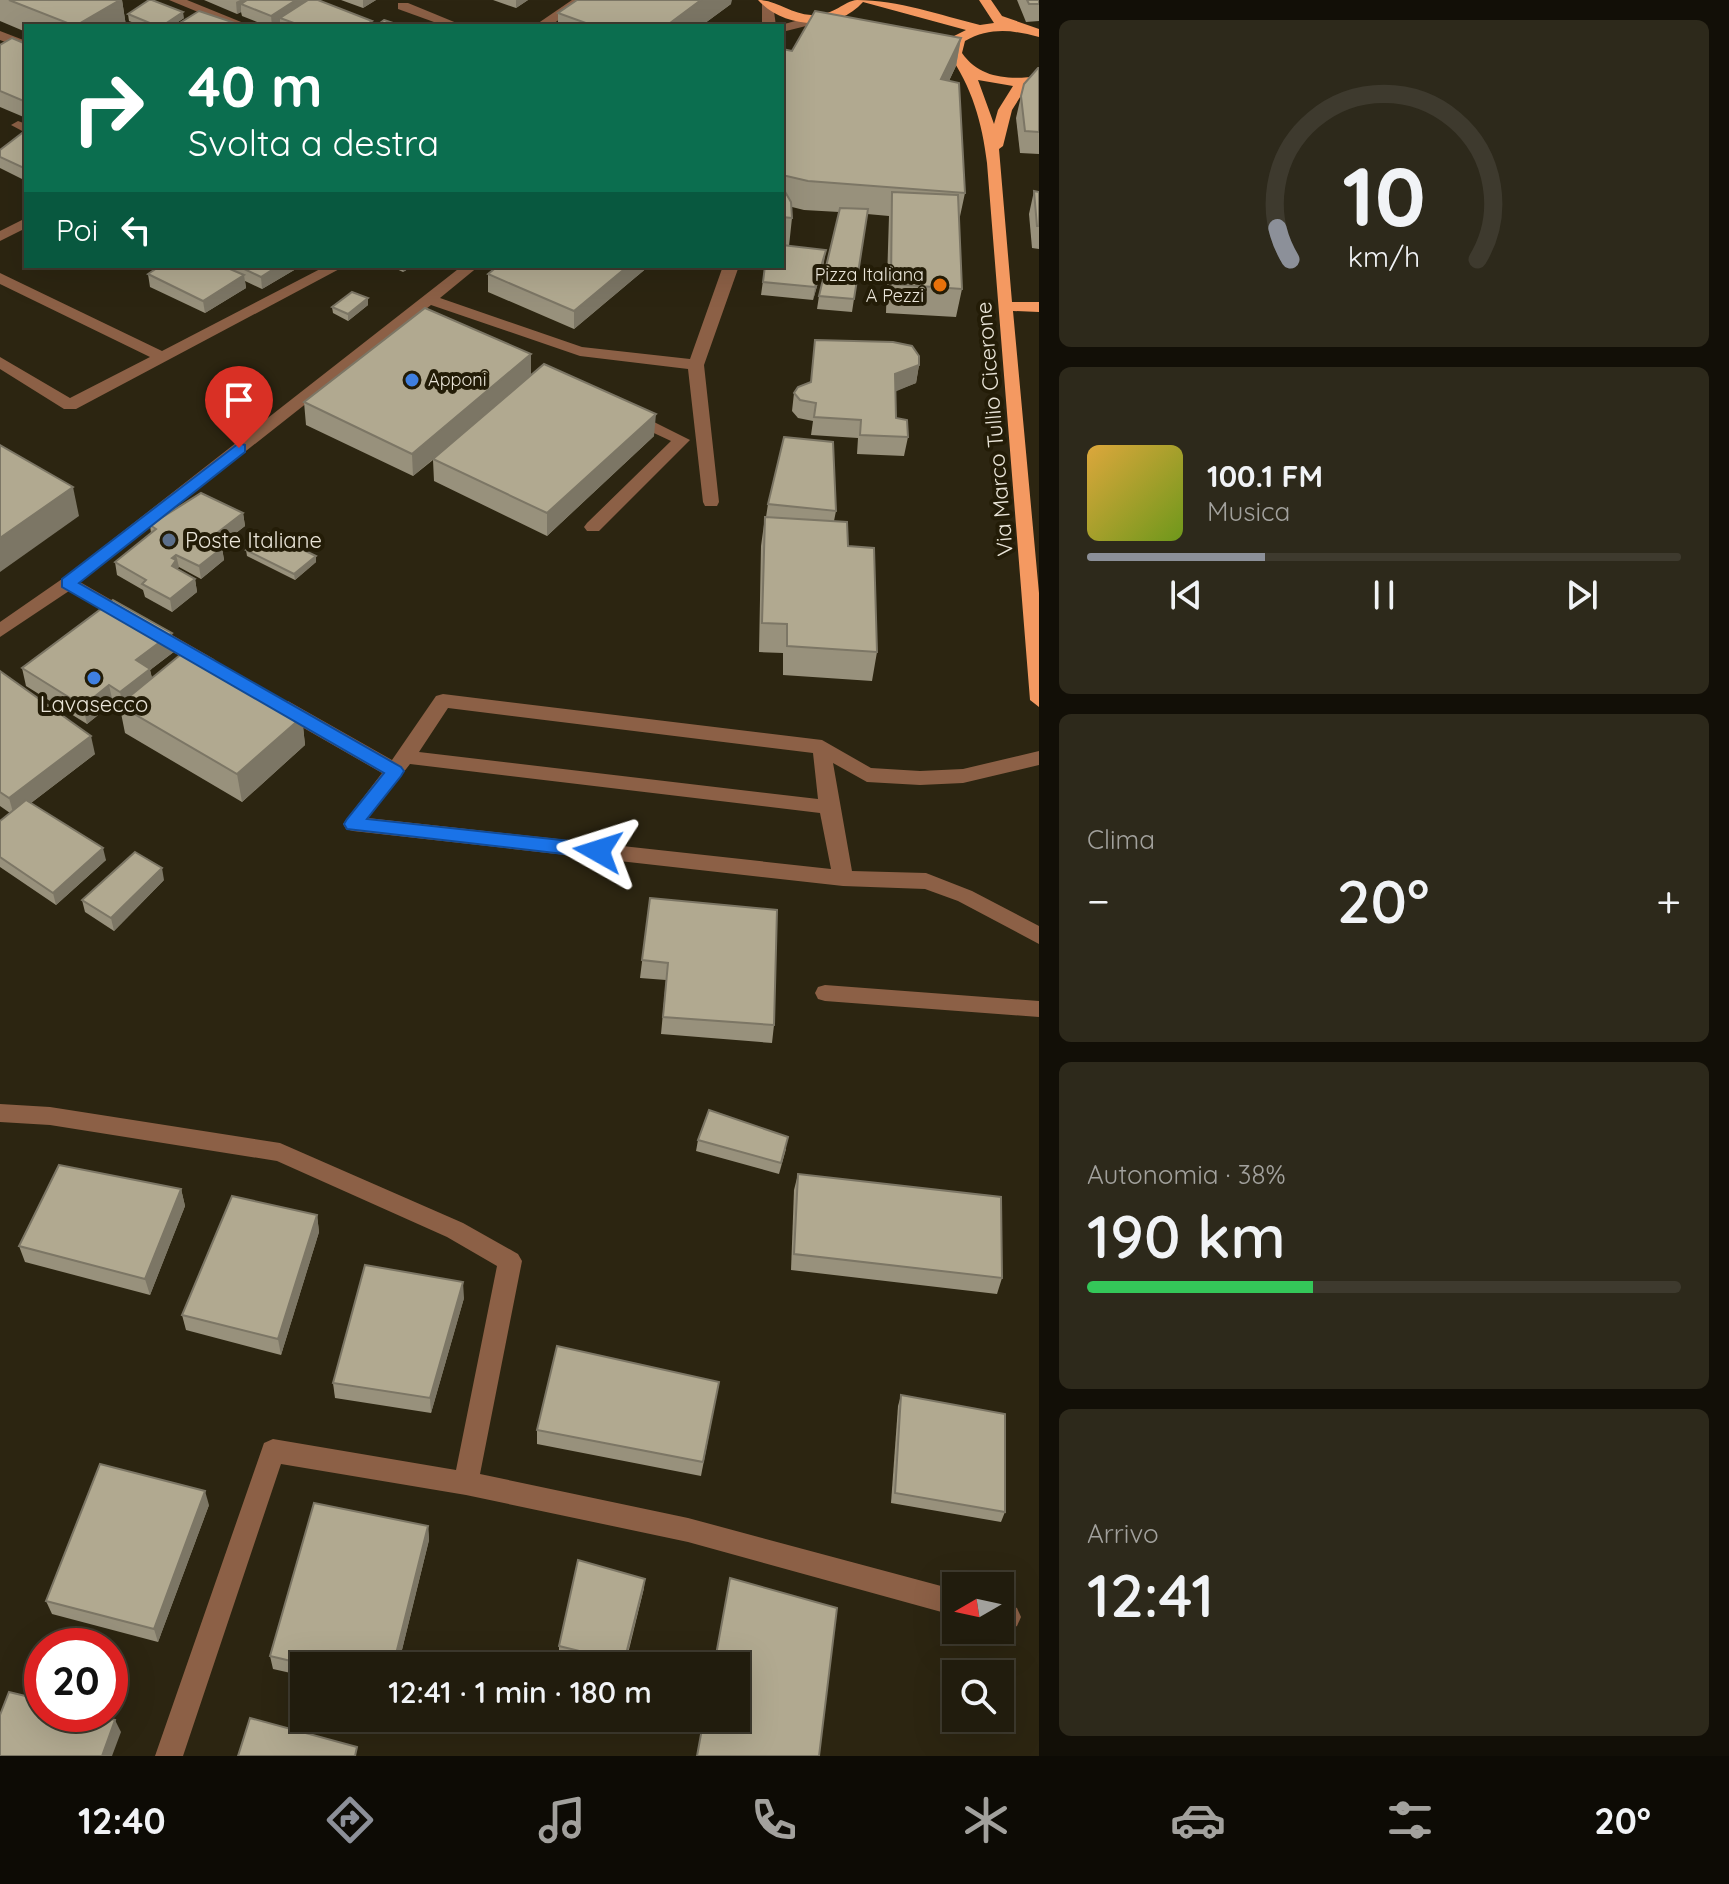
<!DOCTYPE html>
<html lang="it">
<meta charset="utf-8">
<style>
:root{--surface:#211c0d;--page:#2d291b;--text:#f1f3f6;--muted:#a2a19d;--line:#3e3a2e;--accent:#8c9099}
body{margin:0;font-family:Quicksand,sans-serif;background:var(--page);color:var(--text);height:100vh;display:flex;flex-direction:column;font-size:30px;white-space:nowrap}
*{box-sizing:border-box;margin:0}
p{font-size:26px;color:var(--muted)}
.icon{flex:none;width:44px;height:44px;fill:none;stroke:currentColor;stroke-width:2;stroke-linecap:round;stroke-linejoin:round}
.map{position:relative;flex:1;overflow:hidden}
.sheet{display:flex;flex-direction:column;gap:20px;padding:20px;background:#120f07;width:690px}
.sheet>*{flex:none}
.banner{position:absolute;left:24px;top:24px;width:760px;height:244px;border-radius:0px;box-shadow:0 8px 32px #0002,0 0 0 2px var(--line);background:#0b6e4f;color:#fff;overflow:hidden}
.needle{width:52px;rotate:261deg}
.tools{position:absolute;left:942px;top:1572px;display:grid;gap:16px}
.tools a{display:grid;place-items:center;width:72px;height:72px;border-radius:0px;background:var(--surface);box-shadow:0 8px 32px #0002,0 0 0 2px var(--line);font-size:40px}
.speed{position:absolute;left:24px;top:1628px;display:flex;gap:16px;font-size:40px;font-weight:700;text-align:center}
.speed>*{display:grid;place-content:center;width:104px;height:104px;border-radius:50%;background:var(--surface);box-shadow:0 8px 32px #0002,0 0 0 2px var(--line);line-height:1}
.speed .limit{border:12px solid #d22;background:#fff;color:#111}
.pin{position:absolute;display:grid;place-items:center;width:68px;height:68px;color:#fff;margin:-82px -34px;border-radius:50% 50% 50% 0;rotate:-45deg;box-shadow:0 0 8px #0007}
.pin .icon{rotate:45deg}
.me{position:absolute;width:88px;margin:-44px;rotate:276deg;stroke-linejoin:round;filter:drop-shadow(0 0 6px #0008)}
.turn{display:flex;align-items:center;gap:28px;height:168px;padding:0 32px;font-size:36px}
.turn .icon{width:104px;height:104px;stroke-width:2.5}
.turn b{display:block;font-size:56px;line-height:68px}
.then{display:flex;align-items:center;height:76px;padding:0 32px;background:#0003;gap:16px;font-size:30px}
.big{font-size:60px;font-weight:600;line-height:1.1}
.sheet .widget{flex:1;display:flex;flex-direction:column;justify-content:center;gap:12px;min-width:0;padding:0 28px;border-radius:12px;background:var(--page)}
.sheet .dial{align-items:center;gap:0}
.dial svg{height:208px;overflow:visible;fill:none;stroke:var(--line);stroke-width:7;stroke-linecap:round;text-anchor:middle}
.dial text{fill:var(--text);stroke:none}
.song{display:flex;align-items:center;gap:24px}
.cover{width:96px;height:96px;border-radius:12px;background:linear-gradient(135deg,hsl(40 70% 55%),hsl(80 70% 35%))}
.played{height:8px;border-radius:4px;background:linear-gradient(90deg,var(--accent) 30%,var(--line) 30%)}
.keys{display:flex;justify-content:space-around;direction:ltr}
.heat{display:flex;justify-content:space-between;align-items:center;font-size:44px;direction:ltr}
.charge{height:12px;border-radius:6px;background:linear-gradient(90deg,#34c759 38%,var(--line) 0)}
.trip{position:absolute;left:290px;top:1652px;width:460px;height:80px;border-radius:0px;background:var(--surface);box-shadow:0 8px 32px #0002,0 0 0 2px var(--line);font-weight:600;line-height:80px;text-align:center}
.dock{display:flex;height:128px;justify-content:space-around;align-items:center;background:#0d0b05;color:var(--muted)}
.dock .icon{width:56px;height:56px}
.dock .active{color:var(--accent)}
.dock b{font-size:36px;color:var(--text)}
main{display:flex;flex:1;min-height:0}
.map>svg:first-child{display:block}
</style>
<main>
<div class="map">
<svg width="1039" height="1756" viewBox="0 0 1039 1756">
<rect width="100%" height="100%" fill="#2c2511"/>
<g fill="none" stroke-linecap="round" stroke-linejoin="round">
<g fill="#8c6046" fill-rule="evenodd">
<polygon points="169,0 187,0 251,26 232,26"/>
<polygon points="572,0 587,0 550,26 534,26"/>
<polygon points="762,1 773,4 776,26 762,26"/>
<polygon points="398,3 408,3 464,26 445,26 398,9"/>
<polygon points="821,14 826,15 826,21 782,32 782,26 777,26"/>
<polygon points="0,31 26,41 26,50 0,40"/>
<polygon points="18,121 26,124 26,133 11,125"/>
<polygon points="26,218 26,228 0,241 0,231"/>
<polygon points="326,266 345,266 76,409 64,409 0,369 0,357 70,398 150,357 0,284 0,273 162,351"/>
<polygon points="462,266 479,266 440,298 582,347 690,359 723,266 739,266 704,365 719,502 717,506 705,506 703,502 688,369 580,356 431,305 80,582 214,659 217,664 214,669 202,669 69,591 0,637 0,622 62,579"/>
<polygon points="632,411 690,440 599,531 587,531 584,527 587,523 671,441 626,420 626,412"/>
<path d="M443,694L822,740L871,768L920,771L963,769L1039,751V765L963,783L920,785L867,782L833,763L852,871L926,873L972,891L1039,926V944L958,901L925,889L843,886L353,831L346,829L343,824L382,773L274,711L272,706L274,701H288L392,760L436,696ZM448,708L813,753L818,799L419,752ZM410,764L820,813L831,869L368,818Z"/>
<polygon points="825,985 1039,1001 1039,1017 825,1001 818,999 815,993 818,987"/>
<polygon points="0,1104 50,1107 280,1143 463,1223 518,1254 522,1261 480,1474 688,1518 956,1590 956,1616 688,1542 466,1495 281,1464 183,1756 155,1756 264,1443 273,1439 456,1470 497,1266 447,1237 277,1161 50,1125 0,1122"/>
<polygon points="1000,1602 1017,1608 1021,1617 1017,1626 1008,1630 1000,1628"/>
</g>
<path fill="#f49961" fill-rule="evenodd" d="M758,0C777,0 791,14 811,15C835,16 843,1 857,0C898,0 940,15 980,25L994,23L979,0H991L1002,16L1039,29V37C1013,30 990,27 965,41L962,53C980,79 1010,80 1039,76V84L1027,86L1012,110L1003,146L999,149L1012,302H1039V312L1013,311L1039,593V707L1030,700L987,163C982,122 972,87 948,53L954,36L966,30L863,2C837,32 784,29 758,0ZM978,80L1013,86L998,110L994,124Z"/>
</g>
<g fill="#98917c">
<polygon points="0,0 122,0 126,26 26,26 26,32 0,21"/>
<polygon points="204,0 318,0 372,21 372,26 281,26 280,23 275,26 267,26 242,16 241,12 237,14"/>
<polygon points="341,0 376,0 363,8"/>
<polygon points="493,0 528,0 516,8"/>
<polygon points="1017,0 1039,0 1039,21 1026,22"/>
<polygon points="731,4 701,26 558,26 558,13"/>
<polygon points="128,14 184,18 172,26 142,26 129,21"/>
<polygon points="961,38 956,66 949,81 965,193 959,221 962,289 956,317 886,313 889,216 867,214 852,312 817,309 819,296 839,212 804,210 792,207 792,218 789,246 824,262 813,300 761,295 765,266 782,266 782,49 792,51"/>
<polygon points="26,44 26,118 0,107 0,45"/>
<polygon points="1039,68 1039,154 1020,153 1016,118 1021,96"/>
<polygon points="26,130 26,181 0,168 0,150"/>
<polygon points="1034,191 1039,192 1039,249 1032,248 1029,214"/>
<polygon points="160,266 301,266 262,289 245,281 246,288 205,313 150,287 148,274"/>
<polygon points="390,266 413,266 403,272"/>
<polygon points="649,266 574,329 488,292 488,274"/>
<polygon points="368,298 368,305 348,321 333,313 332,307"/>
<polygon points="919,365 916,383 895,391 896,418 908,437 904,456 857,454 858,438 811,435 813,421 798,418 792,411 794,393"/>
<polygon points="531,375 654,436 547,536 434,481 433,460 413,476 306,425 304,402"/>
<polygon points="768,504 836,511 834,521 848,546 877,652 872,681 783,675 783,653 759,652 761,546 765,517 766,517"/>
<polygon points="243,513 245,526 219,546 222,548 224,560 201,579 179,567 177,569 195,579 197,592 172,612 145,597 143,590 117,575 115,562 151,533 150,525"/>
<polygon points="246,550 316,562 295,580 247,556"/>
<polygon points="175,651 150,670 152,678 302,717 305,745 242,802 125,733 120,708 113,703 87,724 26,686 22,668"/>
<polygon points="0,671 95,754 31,803 106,860 56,905 0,867 0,821 10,813 0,806"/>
<polygon points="164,880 114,931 85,912 82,900"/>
<polygon points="650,898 774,1025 772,1043 661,1034 666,980 640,978"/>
<polygon points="698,1140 786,1149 779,1174 696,1151"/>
<polygon points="798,1174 1002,1278 997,1294 791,1270 794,1190"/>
<polygon points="181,1189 185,1206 150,1295 25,1262 19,1246"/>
<polygon points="317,1215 319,1232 281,1355 186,1330 182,1315"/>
<polygon points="464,1298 431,1413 335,1398 333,1383"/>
<polygon points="719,1382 701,1476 537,1444 537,1430"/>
<polygon points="901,1395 1005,1512 1001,1522 891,1503 898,1406"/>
<polygon points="209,1505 158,1642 52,1614 46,1601"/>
<polygon points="428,1526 429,1540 398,1666 304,1666 304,1676 273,1669 270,1656"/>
<polygon points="644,1588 625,1666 602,1666 559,1655 559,1646"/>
</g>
<g fill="#7c7665">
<polygon points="120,0 122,0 126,26 75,26"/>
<polygon points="240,0 260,0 241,4 241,12 237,14 236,2"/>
<polygon points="296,0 312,0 280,18 280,23 275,26 272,26 271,16"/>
<polygon points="363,0 376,0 363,8"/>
<polygon points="516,0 528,0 516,8"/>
<polygon points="701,0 732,0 731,4 701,26 666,26"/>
<polygon points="183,12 184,18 172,26 162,26"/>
<polygon points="961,38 956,66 936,107 941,79"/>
<polygon points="826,250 824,262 813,300 815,287"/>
<polygon points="278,266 301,266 262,289 261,277"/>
<polygon points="403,266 413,266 403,272"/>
<polygon points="628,266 649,266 574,329 574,311"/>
<polygon points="244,275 246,288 205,313 203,301"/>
<polygon points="368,298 368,305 348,321 348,314"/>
<polygon points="531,354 531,377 413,476 412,454"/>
<polygon points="919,365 916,383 892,393 895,374"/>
<polygon points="656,414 654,436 547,536 547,513"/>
<polygon points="73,487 79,516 0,572 0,538"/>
<polygon points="243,513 245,526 210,553 208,540"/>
<polygon points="222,548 224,560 201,579 199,566"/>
<polygon points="176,555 179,567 177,569 178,572 172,566 172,558"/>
<polygon points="316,556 316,562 295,580 294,574"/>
<polygon points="195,579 197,592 172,612 170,599"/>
<polygon points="172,633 175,651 150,670 154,687 123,707 120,692 136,660"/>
<polygon points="109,685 113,703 87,724 83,706"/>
<polygon points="302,717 305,745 242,802 237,774"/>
<polygon points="91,736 95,754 14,816 9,798"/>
<polygon points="103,848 106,860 56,905 53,893"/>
<polygon points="162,868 164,880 114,931 111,918"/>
<polygon points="181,1189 185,1206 150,1295 145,1279"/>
<polygon points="317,1215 319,1232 281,1355 278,1339"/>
<polygon points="463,1282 464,1298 431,1413 430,1398"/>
<polygon points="205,1491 209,1505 158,1642 154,1629"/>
<polygon points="428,1526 429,1540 398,1666 393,1666"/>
<polygon points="645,1579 644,1588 624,1666 624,1662"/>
<polygon points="115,1720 121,1732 112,1756 102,1756"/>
</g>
<g fill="#b1a990" stroke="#7c7665" stroke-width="2">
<polygon points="9,0 120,0 75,26"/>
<polygon points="149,0 152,0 183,12 162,26 157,26 128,14"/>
<polygon points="247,0 296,0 271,16 241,4"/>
<polygon points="308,0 318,0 372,21 364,26 302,26 280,18"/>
<polygon points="577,0 701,0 666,26 594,26 558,13"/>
<polygon points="1027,0 1039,0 1039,4 1029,4"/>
<polygon points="199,11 238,24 235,26 175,26"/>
<polygon points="815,11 961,38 941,79 959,83 965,193 808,181 782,175 782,49 792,51"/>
<polygon points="384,20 402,26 376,26"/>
<polygon points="12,38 26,44 26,102 0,91 0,45"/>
<polygon points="1038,68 1039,68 1039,132 1025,131 1021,96 1024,84"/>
<polygon points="26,130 26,169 0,157 0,150"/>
<polygon points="782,189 784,190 791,202 792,218 782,217"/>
<polygon points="1034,191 1039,192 1039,226 1037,226"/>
<polygon points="892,192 958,195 962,289 891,284"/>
<polygon points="840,208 868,209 854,299 819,296"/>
<polygon points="782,245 826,250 815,287 763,282 765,266 782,266"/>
<polygon points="160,266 223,266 244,275 203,301 148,274"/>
<polygon points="238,266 278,266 261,277"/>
<polygon points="498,266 628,266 574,311 488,274"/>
<polygon points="352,292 368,298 348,314 332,307"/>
<polygon points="425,308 531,354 412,454 304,402"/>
<polygon points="815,340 893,342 912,346 919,356 919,365 895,374 896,418 907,420 908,437 860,435 861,420 814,417 816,403 800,400 794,393 798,387 811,382"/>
<polygon points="544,364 656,414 547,513 433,459"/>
<polygon points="784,437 833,442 836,511 768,504"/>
<polygon points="0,445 73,487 0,538"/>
<polygon points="201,493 243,513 208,540 222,548 199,566 176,555 172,558 176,560 172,566 195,579 170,599 142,584 146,580 115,562 156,529 150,525"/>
<polygon points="765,517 847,522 848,546 874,548 877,652 787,646 787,624 762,623"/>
<polygon points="268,533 316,556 294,574 246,550"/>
<polygon points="113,600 172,633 136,660 150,669 120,692 109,685 83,706 22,668"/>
<polygon points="185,651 302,717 237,774 119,705"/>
<polygon points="0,671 91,736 9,798 0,792"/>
<polygon points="26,800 103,848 53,893 0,857 0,821"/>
<polygon points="135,852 162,868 111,918 82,900"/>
<polygon points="650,898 777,910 774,1025 663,1017 668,963 642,960"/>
<polygon points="709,1110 788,1137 781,1163 698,1140"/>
<polygon points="59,1165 181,1189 145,1279 19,1246"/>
<polygon points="798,1174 1001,1197 1002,1278 794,1254"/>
<polygon points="232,1196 317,1215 278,1339 182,1315"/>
<polygon points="365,1265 463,1282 430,1398 333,1383"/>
<polygon points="557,1346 719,1382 703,1462 537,1430"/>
<polygon points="901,1395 1005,1414 1005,1512 895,1493"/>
<polygon points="100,1464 205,1491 154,1629 46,1601"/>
<polygon points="314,1503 428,1526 393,1666 312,1666 270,1656"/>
<polygon points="578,1560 645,1579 624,1662 559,1646"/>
<polygon points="730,1578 837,1608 819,1756 697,1756 704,1718 736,1718 736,1666 714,1666"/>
<polygon points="9,1692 42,1700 42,1714 92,1714 115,1720 102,1756 0,1756 0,1715"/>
<polygon points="250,1718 357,1747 355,1756 238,1756"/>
</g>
<polygon fill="#1a73e8" stroke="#114b97" stroke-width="2" points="239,443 245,445 245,452 79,583 401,767 404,771 401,776 367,819 598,844 607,851 605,856 598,858 347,829 344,824 347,819 384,773 62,587 62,579"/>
<circle fill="#e8710a" stroke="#231c07" stroke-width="3" cx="940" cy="285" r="8"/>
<g fill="#3f7fe0" stroke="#231c07" stroke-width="3">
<circle cx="412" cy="380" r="8"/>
<circle cx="94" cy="678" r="8"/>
</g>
<circle fill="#5c6f8a" stroke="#231c07" stroke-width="3" cx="169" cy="540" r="8"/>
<g text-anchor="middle" stroke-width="8" stroke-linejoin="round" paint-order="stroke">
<g font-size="18" fill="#eae5d9" stroke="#231c07" text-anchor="end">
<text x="924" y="281">Pizza Italiana<tspan x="924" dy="21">A Pezzi</tspan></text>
<text x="428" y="386" text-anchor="start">Apponi</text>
</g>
<g font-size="22" fill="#eae5d9" stroke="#231c07">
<text transform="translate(994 429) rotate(-95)" y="8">Via Marco Tullio Cicerone</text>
</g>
<g font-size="22" fill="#eae5d9" stroke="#231c07" text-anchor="start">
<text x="185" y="548">Poste Italiane</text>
<text x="94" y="712" text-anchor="middle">Lavasecco</text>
</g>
</g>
</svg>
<div class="tools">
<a><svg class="needle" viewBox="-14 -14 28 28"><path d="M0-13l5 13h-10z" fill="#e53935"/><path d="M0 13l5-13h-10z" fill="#a2a19d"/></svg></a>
<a><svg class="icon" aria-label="search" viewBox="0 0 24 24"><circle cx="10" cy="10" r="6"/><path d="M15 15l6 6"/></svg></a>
</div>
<div class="speed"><div class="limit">20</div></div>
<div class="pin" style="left:239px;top:448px;background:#d93025"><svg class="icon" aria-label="arrive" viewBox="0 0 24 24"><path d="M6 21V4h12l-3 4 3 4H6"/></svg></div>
<svg class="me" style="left:598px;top:851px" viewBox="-20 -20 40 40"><path d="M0-17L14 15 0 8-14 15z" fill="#1a73e8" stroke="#fff" stroke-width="4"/></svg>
<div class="trip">12:41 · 1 min · 180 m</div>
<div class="banner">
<div class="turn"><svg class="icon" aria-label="right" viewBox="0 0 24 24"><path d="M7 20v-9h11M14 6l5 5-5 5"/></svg><div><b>40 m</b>Svolta a destra</div></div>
<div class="then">Poi<svg class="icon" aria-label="left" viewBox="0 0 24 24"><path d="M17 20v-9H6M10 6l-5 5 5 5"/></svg></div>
</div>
</div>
<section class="sheet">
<div class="widget dial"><svg viewBox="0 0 100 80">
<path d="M14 69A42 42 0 1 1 86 69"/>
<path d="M14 69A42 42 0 0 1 9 57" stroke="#8c9099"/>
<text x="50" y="56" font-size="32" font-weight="700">10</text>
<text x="50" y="72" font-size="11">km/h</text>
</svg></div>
<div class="widget">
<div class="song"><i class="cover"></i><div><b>100.1 FM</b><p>Musica</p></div></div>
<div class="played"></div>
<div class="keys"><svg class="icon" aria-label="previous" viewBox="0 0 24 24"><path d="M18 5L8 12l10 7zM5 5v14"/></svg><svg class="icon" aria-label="pause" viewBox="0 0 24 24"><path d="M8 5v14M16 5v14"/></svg><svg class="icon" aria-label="next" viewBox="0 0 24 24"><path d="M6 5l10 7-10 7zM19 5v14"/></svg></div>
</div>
<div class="widget"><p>Clima</p>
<div class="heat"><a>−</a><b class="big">20°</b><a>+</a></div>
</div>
<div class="widget"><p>Autonomia · 38%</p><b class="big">190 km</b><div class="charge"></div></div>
<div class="widget"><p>Arrivo</p><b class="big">12:41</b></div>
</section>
</main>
<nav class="dock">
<b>12:40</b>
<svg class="icon active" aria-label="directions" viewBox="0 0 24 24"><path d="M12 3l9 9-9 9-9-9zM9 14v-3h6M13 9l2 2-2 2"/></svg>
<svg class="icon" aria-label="music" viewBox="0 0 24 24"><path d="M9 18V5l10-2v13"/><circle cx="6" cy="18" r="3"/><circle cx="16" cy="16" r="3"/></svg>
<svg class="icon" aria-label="phone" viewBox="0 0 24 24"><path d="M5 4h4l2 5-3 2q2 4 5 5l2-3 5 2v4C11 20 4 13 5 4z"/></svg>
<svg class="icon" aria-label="climate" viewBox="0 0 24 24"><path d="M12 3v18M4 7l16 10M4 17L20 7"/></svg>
<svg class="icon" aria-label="car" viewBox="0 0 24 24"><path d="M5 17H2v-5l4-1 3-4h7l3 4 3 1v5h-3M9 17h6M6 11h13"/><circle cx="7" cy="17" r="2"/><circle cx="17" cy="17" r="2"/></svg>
<svg class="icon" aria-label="filters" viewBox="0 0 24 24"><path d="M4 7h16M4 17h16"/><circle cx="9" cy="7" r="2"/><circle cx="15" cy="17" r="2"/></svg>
<b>20°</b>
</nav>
